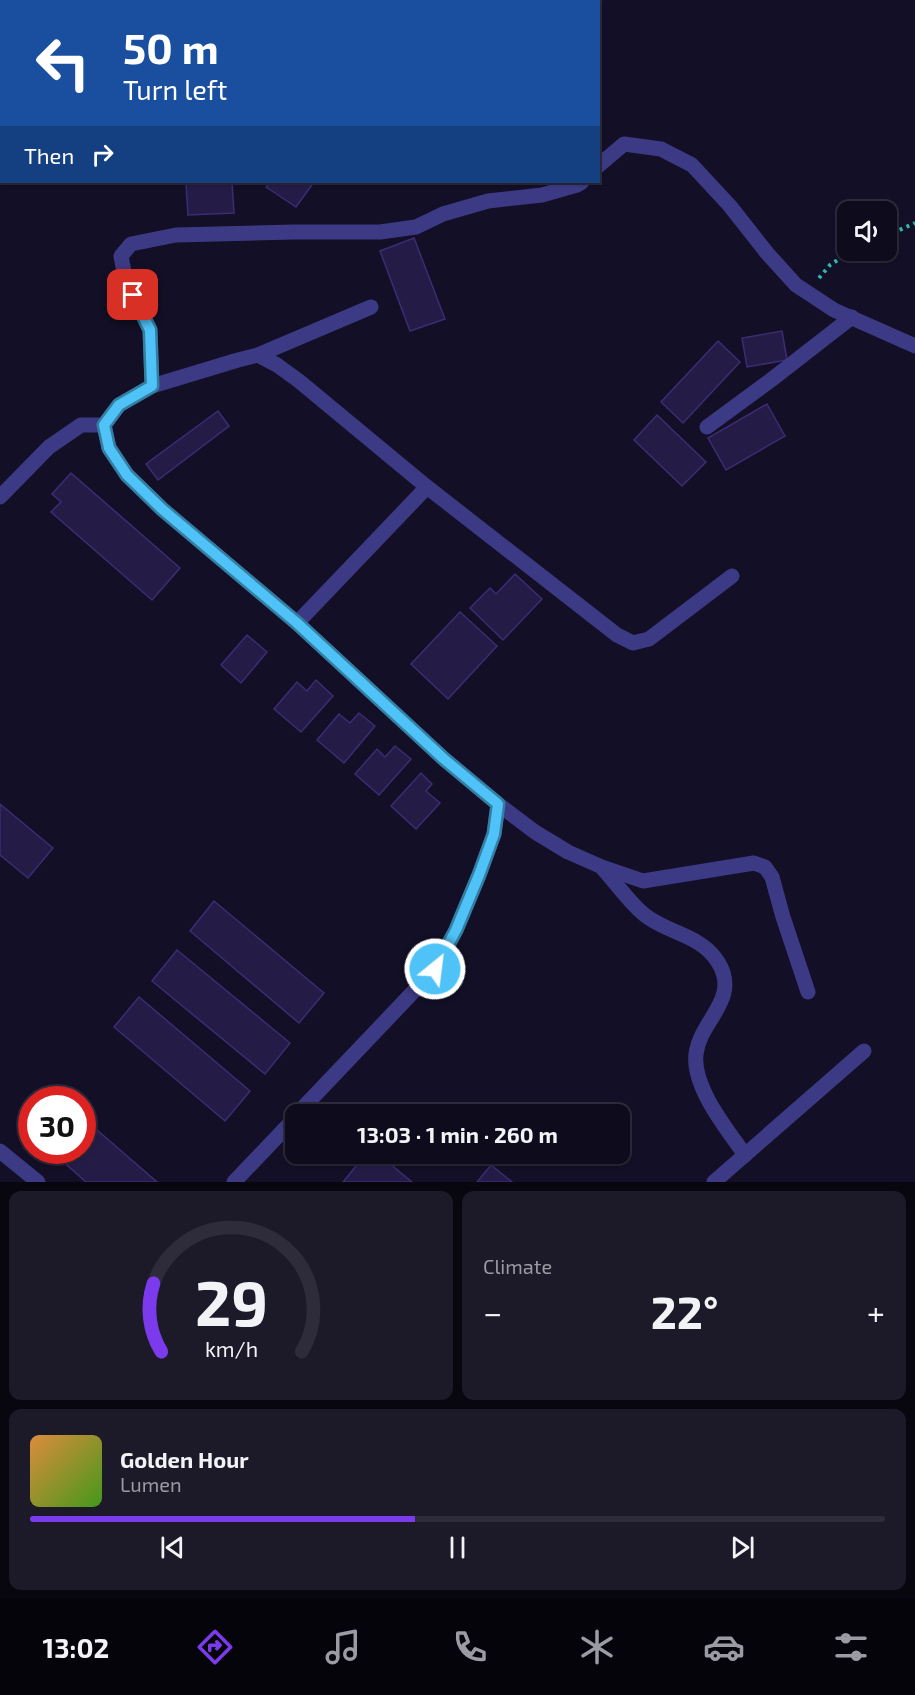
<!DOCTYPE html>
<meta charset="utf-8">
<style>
:root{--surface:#0e0b1c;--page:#1c1929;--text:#f1f3f6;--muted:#9b9ba3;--line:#2e2b3b;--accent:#7c3aed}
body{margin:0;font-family:"Exo 2",sans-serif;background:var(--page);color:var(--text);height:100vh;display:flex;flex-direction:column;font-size:22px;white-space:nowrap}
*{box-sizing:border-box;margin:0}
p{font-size:20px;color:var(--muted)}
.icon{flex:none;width:33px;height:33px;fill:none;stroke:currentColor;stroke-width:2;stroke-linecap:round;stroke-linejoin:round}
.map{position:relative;height:1182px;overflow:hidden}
.side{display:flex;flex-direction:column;gap:9px;padding:9px;background:#08060f;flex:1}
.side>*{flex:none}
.hud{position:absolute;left:0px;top:0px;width:600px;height:183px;box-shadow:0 2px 4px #0004,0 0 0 2px var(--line);background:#1a4fa0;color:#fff;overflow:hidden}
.fabs{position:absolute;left:837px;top:201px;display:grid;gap:12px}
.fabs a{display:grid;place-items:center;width:60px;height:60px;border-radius:12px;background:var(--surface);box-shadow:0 2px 4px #0004,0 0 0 2px var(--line);font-size:30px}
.speed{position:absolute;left:18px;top:1086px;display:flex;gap:12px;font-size:30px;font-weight:700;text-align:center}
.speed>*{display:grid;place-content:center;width:78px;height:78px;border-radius:50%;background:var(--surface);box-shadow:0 2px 4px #0004,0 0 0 2px var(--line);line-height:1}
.speed .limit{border:9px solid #d22;background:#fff;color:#111}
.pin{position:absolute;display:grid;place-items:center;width:51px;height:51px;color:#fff;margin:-26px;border-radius:12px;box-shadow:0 3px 9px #0006}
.me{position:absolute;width:66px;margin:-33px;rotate:29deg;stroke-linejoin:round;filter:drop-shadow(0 0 4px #0008)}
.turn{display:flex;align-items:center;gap:21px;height:126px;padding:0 24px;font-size:27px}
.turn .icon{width:78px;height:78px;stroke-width:2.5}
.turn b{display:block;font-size:42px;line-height:51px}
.then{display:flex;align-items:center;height:57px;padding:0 24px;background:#0003;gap:12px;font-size:22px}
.big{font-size:45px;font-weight:700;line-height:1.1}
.side .card{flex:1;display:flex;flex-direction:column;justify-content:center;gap:9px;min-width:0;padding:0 21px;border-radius:12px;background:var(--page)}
.side .dial{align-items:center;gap:0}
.dial svg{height:156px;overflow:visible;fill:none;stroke:var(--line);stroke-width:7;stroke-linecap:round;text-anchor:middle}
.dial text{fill:var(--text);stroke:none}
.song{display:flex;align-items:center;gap:18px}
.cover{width:72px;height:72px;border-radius:9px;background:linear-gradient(135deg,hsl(30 70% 55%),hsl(100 70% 35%))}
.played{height:6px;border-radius:3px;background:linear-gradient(90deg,var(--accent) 45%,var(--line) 45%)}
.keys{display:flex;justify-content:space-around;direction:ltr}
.heat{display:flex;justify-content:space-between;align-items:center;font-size:33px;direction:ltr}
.side .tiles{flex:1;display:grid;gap:9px;grid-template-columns:1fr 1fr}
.card:last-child{grid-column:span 2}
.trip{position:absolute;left:285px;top:1104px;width:345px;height:60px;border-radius:12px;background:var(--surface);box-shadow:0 2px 4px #0004,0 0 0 2px var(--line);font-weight:700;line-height:60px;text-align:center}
.tabs{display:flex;height:96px;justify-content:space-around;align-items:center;background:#06040b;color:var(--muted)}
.tabs .icon{width:42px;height:42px}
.tabs .active{color:var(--accent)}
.tabs b{font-size:27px;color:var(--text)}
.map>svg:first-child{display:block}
</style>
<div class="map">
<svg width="915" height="1182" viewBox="0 0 915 1182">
<rect width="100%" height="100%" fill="#130f26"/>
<g fill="#241b47" stroke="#3b2d73" stroke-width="1.5">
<polygon points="232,182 234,213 188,215 186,184"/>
<polygon points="271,182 314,182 296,207 266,187"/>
<polygon points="414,238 445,319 410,331 380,251"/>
<polygon points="782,331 787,360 747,367 742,338"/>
<polygon points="718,341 740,362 683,423 661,402"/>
<polygon points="767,404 785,436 726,470 708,438"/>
<polygon points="218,411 229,426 158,480 146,464"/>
<polygon points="657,415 706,462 682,486 634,440"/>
<polygon points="71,473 180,568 152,600 51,512 61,502 52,494"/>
<polygon points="515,574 542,599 503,640 470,608 490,588 496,594"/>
<polygon points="460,612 497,646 448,699 411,664"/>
<polygon points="247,635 267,652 241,683 221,665"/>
<polygon points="316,680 333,696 301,732 274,709 297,682 307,691"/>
<polygon points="359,713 375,726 344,763 317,740 339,714 350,723"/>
<polygon points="395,746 411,759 379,795 355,774 377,749 385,757"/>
<polygon points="421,773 432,784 426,791 440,803 416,829 391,806"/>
<polygon points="0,804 53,848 28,878 0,855"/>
<polygon points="214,901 324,993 299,1023 190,931"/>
<polygon points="177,950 290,1043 265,1074 152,981"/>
<polygon points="139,997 250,1091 225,1121 114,1027"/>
<polygon points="82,1117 157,1182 86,1182 50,1150 82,1150"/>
<polygon points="32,1123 32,1135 26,1130"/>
<polygon points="366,1154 378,1154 412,1182 343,1182"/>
<polygon points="491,1165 512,1182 477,1182"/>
</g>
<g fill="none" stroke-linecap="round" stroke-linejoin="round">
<g stroke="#2fb8b0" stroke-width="4" stroke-dasharray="3 4.5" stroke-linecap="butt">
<polyline points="886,236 915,223"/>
<polyline points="819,278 830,265 853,250"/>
</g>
<g stroke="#3d3a85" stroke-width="15">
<polyline points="598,166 624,144 661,149 692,165 730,206 767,253 796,285 834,310 915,346"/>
<polyline points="258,355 277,365 299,381 427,487 617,635 633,643 649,639 732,576"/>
<polyline points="152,386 150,330 125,277 121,256 131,244 176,235 294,232 380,232 416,227 443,214 488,201 542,195 577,185 582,182"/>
<polyline points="104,425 109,448 127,475 162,509 297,623 444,759 498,804 494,834 479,875 456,930 435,969 297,1114"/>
<polyline points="104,425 119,405 152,386 238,360 258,355 371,307"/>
<polyline points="707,427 771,380 852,317"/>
<polyline points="0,497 49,447 81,425 104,425"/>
<polyline points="297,623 427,487"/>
<polyline points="498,804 535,832 568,852 602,867 643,881 754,863 765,867 772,877 783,917 808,992"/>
<path d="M603,869C616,883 632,906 646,916C670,934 701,935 718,962C741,999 700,1020 696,1054C692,1087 727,1129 745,1155"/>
<polyline points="0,1151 38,1182"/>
<polyline points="234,1182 296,1117"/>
<polyline points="714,1182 864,1051"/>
</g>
</g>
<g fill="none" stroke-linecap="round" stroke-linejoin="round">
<g stroke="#337fa1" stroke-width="15">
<polyline id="route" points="133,295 150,330 152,386 119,405 104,425 109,448 127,475 162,509 297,623 444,759 498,804 494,834 479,875 456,930 435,969"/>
</g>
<use href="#route" stroke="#4fc3f7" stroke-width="10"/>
</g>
</svg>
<div class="fabs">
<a><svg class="icon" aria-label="sound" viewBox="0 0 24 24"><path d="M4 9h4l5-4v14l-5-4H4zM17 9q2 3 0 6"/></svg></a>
</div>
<div class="speed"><div class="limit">30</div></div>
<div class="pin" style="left:133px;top:295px;background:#d93025"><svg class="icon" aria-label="arrive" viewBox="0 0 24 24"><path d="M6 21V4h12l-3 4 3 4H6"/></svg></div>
<svg class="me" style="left:435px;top:969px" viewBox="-20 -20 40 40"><circle r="17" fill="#4fc3f7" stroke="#fff" stroke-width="3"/><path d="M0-11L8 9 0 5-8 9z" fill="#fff"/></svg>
<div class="trip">13:03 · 1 min · 260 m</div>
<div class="hud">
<div class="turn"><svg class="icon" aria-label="left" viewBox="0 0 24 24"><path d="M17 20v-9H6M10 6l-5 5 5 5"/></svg><div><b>50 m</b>Turn left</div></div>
<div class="then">Then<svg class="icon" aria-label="right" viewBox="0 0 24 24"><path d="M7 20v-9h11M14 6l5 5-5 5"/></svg></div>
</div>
</div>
<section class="side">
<div class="tiles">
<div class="card dial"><svg viewBox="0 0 100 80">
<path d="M14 69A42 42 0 1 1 86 69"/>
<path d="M14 69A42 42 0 0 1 10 34" stroke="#7c3aed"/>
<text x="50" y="56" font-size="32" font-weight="700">29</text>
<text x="50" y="72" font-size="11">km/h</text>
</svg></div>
<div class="card"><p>Climate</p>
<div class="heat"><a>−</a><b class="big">22°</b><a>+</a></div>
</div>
<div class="card">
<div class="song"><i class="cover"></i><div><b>Golden Hour</b><p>Lumen</p></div></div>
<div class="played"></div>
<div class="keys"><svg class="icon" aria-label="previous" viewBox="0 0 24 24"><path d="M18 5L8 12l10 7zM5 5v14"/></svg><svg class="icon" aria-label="pause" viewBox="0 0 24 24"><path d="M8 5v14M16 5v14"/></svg><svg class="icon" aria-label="next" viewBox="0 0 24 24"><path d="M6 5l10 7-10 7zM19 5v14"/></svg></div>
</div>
</div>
</section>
<nav class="tabs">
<b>13:02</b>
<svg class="icon active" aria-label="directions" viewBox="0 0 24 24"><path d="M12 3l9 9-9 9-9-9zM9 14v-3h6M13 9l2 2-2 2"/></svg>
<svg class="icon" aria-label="music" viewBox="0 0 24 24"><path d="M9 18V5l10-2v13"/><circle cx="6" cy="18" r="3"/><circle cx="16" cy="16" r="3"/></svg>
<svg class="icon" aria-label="phone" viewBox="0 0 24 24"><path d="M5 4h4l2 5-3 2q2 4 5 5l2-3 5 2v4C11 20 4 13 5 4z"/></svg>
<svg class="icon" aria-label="climate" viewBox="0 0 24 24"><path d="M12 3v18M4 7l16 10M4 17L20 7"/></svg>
<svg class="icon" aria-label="car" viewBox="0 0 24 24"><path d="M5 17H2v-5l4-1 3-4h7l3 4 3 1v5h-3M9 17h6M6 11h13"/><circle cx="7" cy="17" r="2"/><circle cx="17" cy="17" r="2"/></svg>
<svg class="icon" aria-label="filters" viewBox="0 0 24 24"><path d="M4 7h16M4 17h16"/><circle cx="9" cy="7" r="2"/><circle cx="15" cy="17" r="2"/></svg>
</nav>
